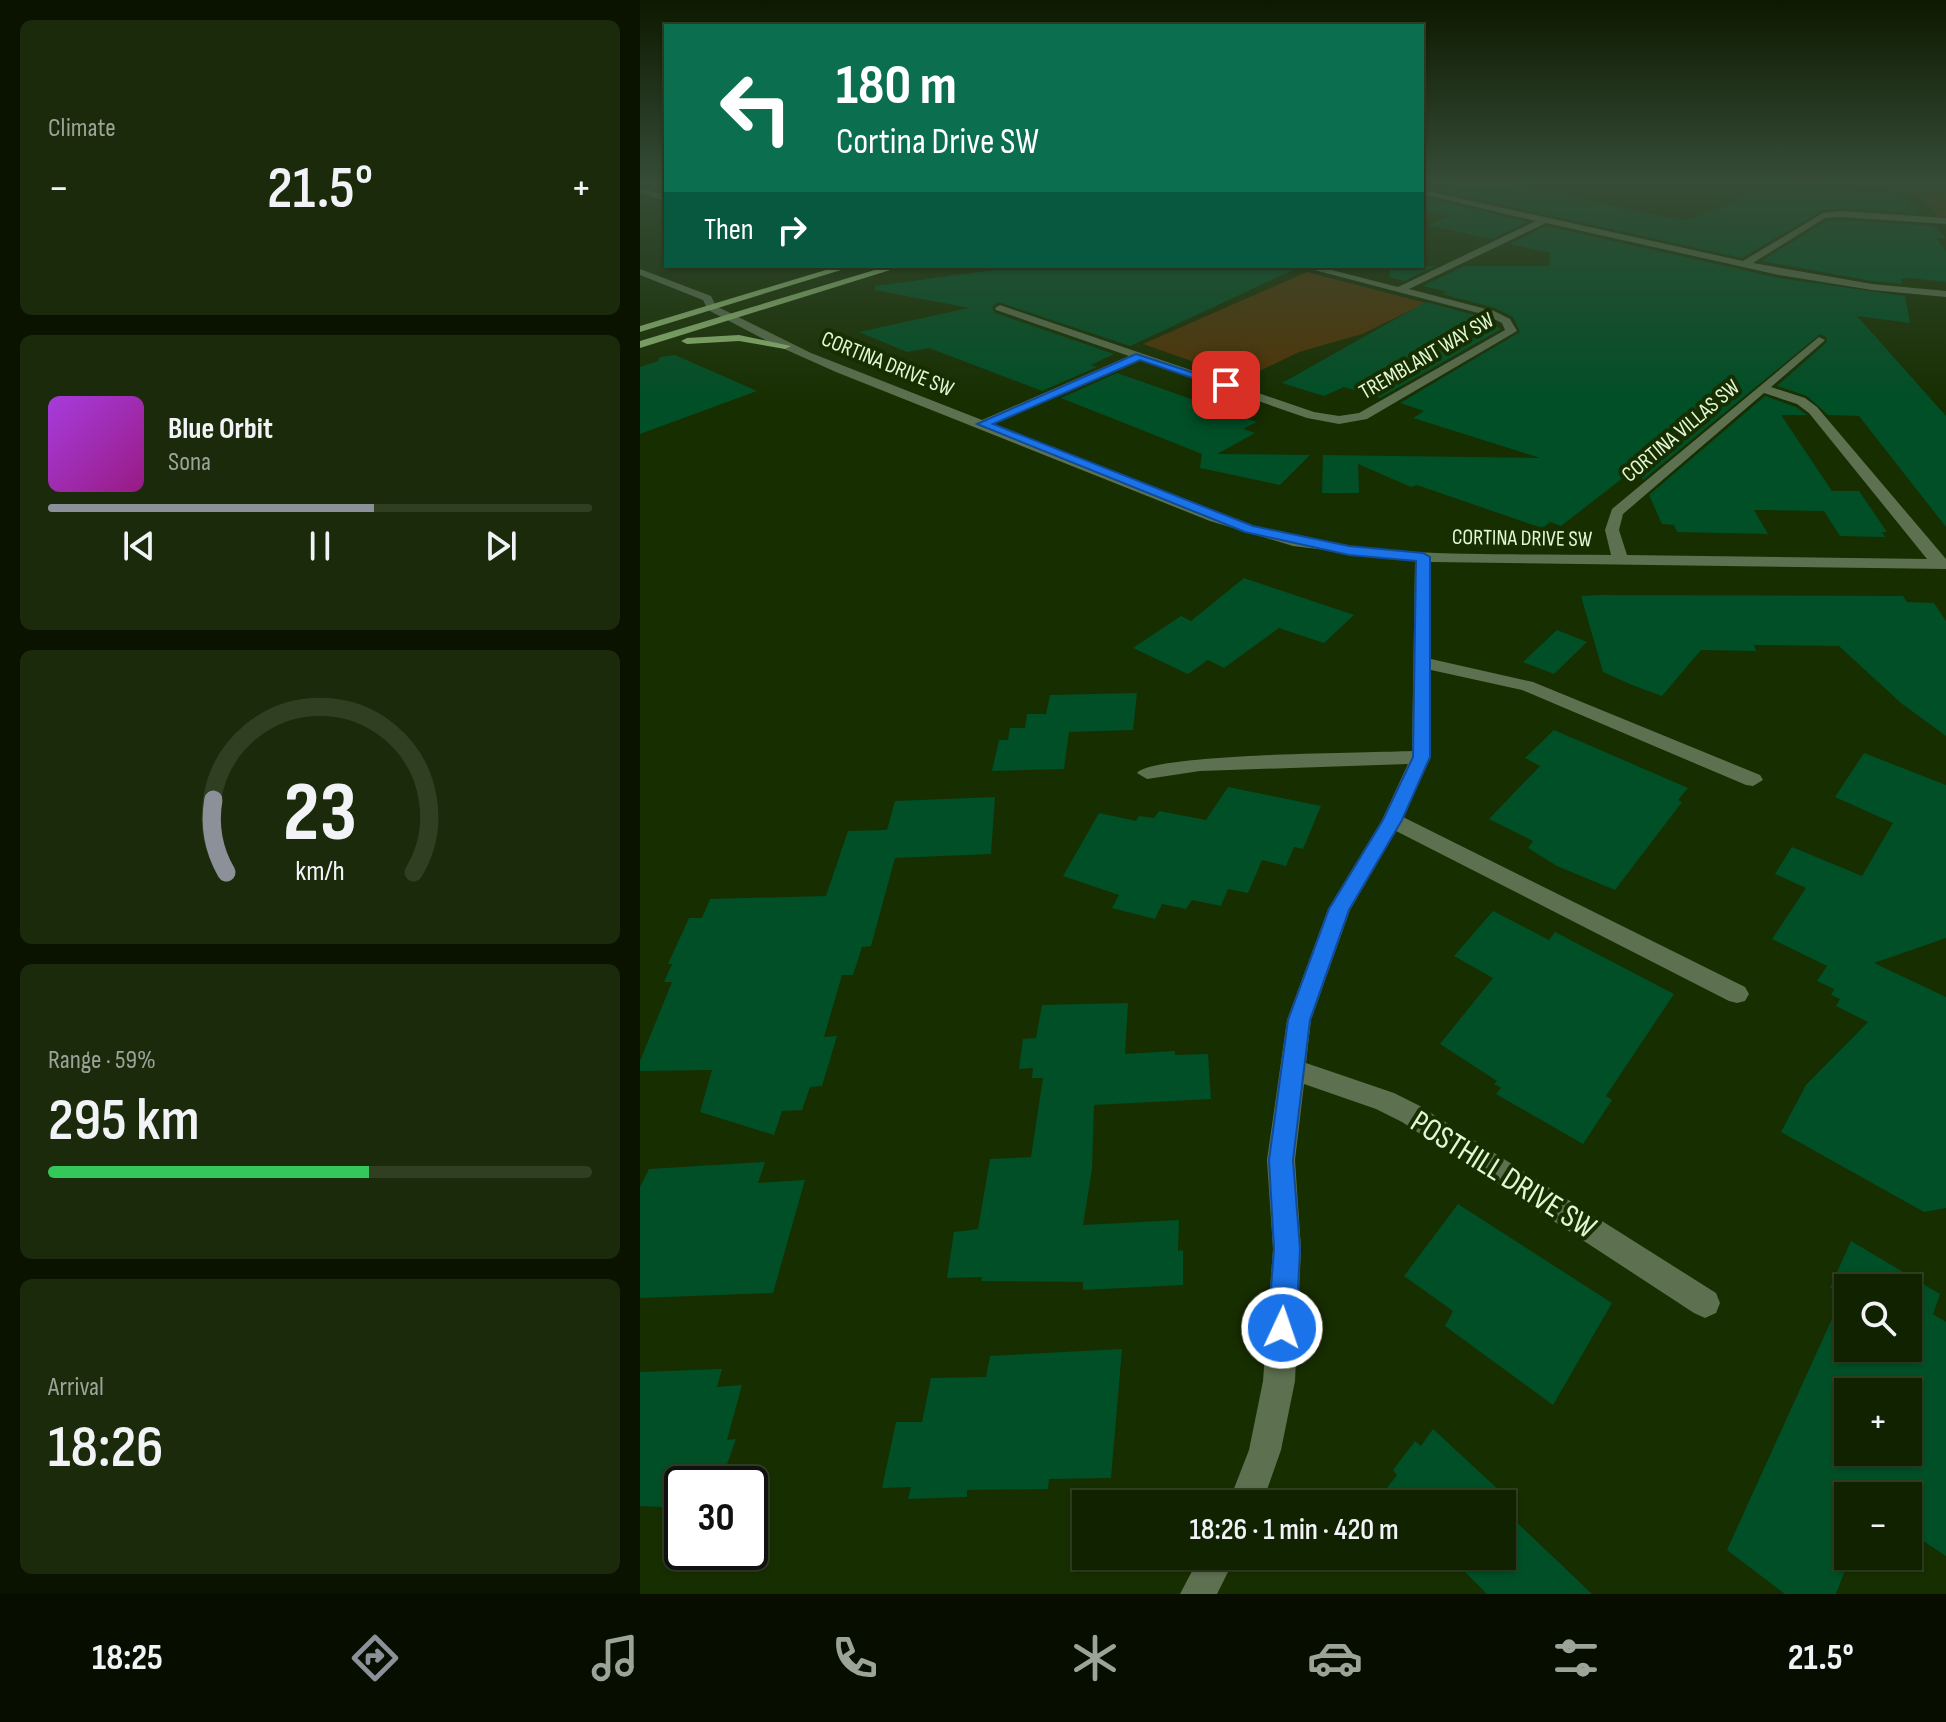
<!DOCTYPE html>
<meta charset="utf-8">
<style>
:root{--surface:#120;--page:#1a2a0a;--text:#f1f3f6;--muted:#9ca499;--line:#303f22;--accent:#8c9099}
body{margin:0;font-family:"Sofia Sans Condensed",sans-serif;background:var(--page);color:var(--text);height:100vh;display:flex;flex-direction:column;font-size:30px;white-space:nowrap}
*{box-sizing:border-box;margin:0}
p{font-size:26px;color:var(--muted)}
.icon{flex:none;width:44px;height:44px;fill:none;stroke:currentColor;stroke-width:2;stroke-linecap:round;stroke-linejoin:round}
.map{position:relative;flex:1;overflow:hidden}
.panel{display:flex;flex-direction:column;gap:20px;padding:20px;background:#091300;width:640px}
.panel>*{flex:none}
.banner{position:absolute;left:24px;top:24px;width:760px;height:244px;border-radius:0px;box-shadow:0 2px 6px #0004,0 0 0 2px var(--line);background:#0b6e4f;color:#fff;overflow:hidden}
.tools{position:absolute;left:1194px;top:1274px;display:grid;gap:16px}
.tools a{display:grid;place-items:center;width:88px;height:88px;border-radius:0px;background:var(--surface);box-shadow:0 2px 6px #0004,0 0 0 2px var(--line);font-size:40px}
.speed{position:absolute;left:24px;top:1466px;display:flex;gap:16px;font-size:40px;font-weight:700;text-align:center}
.speed>*{display:grid;place-content:center;width:104px;height:104px;border-radius:50%;background:var(--surface);box-shadow:0 2px 6px #0004,0 0 0 2px var(--line);line-height:1}
.speed .limit{border:4px solid #111;border-radius:12px;background:#fff;color:#111}
.pin{position:absolute;display:grid;place-items:center;width:68px;height:68px;color:#fff;margin:-34px;border-radius:16px;box-shadow:0 4px 12px #0006}
.me{position:absolute;width:88px;margin:-44px;rotate:3deg;stroke-linejoin:round;filter:drop-shadow(0 0 6px #0008)}
.turn{display:flex;align-items:center;gap:28px;height:168px;padding:0 40px;font-size:36px}
.turn .icon{width:104px;height:104px;stroke-width:2.5}
.turn b{display:block;font-size:56px;line-height:68px}
.then{display:flex;align-items:center;height:76px;padding:0 40px;background:#0003;gap:16px;font-size:30px}
.big{font-size:60px;font-weight:600;line-height:1.1}
.panel .tile{flex:1;display:flex;flex-direction:column;justify-content:center;gap:12px;min-width:0;padding:0 28px;border-radius:12px;background:var(--page)}
.panel .dial{align-items:center;gap:0}
.dial svg{height:208px;overflow:visible;fill:none;stroke:var(--line);stroke-width:7;stroke-linecap:round;text-anchor:middle}
.dial text{fill:var(--text);stroke:none}
.song{display:flex;align-items:center;gap:24px}
.cover{width:96px;height:96px;border-radius:12px;background:linear-gradient(135deg,hsl(280 70% 55%),hsl(310 70% 35%))}
.played{height:8px;border-radius:4px;background:linear-gradient(90deg,var(--accent) 60%,var(--line) 60%)}
.keys{display:flex;justify-content:space-around;direction:ltr}
.heat{display:flex;justify-content:space-between;align-items:center;font-size:44px;direction:ltr}
.charge{height:12px;border-radius:6px;background:linear-gradient(90deg,#34c759 59%,var(--line) 0)}
.trip{position:absolute;left:432px;top:1490px;width:444px;height:80px;border-radius:0px;background:var(--surface);box-shadow:0 2px 6px #0004,0 0 0 2px var(--line);font-weight:600;line-height:80px;text-align:center}
.dock{display:flex;height:128px;justify-content:space-around;align-items:center;background:#070e00;color:var(--muted)}
.dock .icon{width:56px;height:56px}
.dock .current{color:var(--accent)}
.dock b{font-size:36px;color:var(--text)}
main{display:flex;flex:1;min-height:0}
.map>svg:first-child{display:block}
</style>
<main>
<section class="panel">
<div class="tile"><p>Climate</p>
<div class="heat"><a>−</a><b class="big">21.5°</b><a>+</a></div>
</div>
<div class="tile">
<div class="song"><i class="cover"></i><div><b>Blue Orbit</b><p>Sona</p></div></div>
<div class="played"></div>
<div class="keys"><svg class="icon" aria-label="previous" viewBox="0 0 24 24"><path d="M18 5L8 12l10 7zM5 5v14"/></svg><svg class="icon" aria-label="pause" viewBox="0 0 24 24"><path d="M8 5v14M16 5v14"/></svg><svg class="icon" aria-label="next" viewBox="0 0 24 24"><path d="M6 5l10 7-10 7zM19 5v14"/></svg></div>
</div>
<div class="tile dial"><svg viewBox="0 0 100 80">
<path d="M14 69A42 42 0 1 1 86 69"/>
<path d="M14 69A42 42 0 0 1 9 41" stroke="#8c9099"/>
<text x="50" y="56" font-size="32" font-weight="700">23</text>
<text x="50" y="72" font-size="11">km/h</text>
</svg></div>
<div class="tile"><p>Range · 59%</p><b class="big">295 km</b><div class="charge"></div></div>
<div class="tile"><p>Arrival</p><b class="big">18:26</b></div>
</section>
<div class="map">
<svg width="1306" height="1594" viewBox="0 0 1306 1594">
<rect width="100%" height="100%" fill="#172e00"/>
<g fill="#503406">
<polygon points="1174,180 1306,180 1306,217 1298,217 1278,194"/>
<polygon points="667,272 786,303 722,334 659,352 603,379 503,344"/>
</g>
<g fill="#004f26" fill-rule="evenodd">
<polygon points="827,180 847,180 1044,221 1124,190 1153,188 1200,189 1206,194 1257,197 1265,199 1280,213 1201,208 1183,210 1102,258 800,191"/>
<polygon points="782,198 784,197 887,222 851,239 788,225 810,216 782,210"/>
<polygon points="1201,220 1293,226 1306,238 1296,238 1306,251 1306,282 1269,278 1261,279 1262,284 1232,281 1121,261 1186,221"/>
<polygon points="906,226 1139,278 1265,296 1270,323 1217,316 1306,416 1306,527 1219,416 1188,415 1167,396 1137,386 1187,342 1186,337 1180,334 1003,480 997,467 921,526 910,522 903,528 893,525 777,485 771,487 718,464 719,493 682,493 683,455 900,458 773,418 784,411 760,403 880,332 873,317 855,308 802,294 808,292 783,286 824,266 909,266 910,253 870,244"/>
<polygon points="384,266 656,266 657,268 490,346 358,302 352,307 355,313 474,354 451,365 457,367 402,391 289,348 267,352 219,332 329,308 235,290 235,286"/>
<polygon points="751,266 795,266 764,281 749,277"/>
<polygon points="786,302 845,318 861,329 740,398 704,387 684,396 642,383"/>
<polygon points="35,355 117,391 0,434 0,367 18,361 20,357"/>
<polygon points="477,373 617,422 603,429 615,433 577,454 670,455 640,485 560,468 562,454 421,398"/>
<polygon points="1125,396 1156,407 1167,415 1141,415 1192,491 1219,491 1247,532 1242,532 1245,537 1200,536 1184,511 1114,510 1128,534 1037,532 1034,525 1022,524 1009,495"/>
<polygon points="604,578 714,615 684,643 639,628 584,668 568,660 548,674 493,648 541,616 551,621"/>
<polygon points="957,595 1263,596 1267,602 1294,603 1306,621 1306,736 1261,703 1199,646 1114,645 1116,651 1061,650 1022,696 992,685 963,672 941,596"/>
<polygon points="917,630 947,642 914,674 883,662"/>
<polygon points="497,693 493,730 429,732 424,769 352,771 359,740 368,740 370,728 385,728 387,714 406,714 410,695"/>
<polygon points="914,730 1048,788 1038,800 1042,802 975,890 917,866 888,848 893,841 849,819 900,766 885,758"/>
<polygon points="1224,753 1306,785 1306,938 1234,963 1306,997 1306,1208 1284,1212 1141,1132 1166,1085 1228,1022 1196,1006 1200,999 1191,995 1194,989 1177,981 1187,966 1132,939 1166,888 1135,874 1152,847 1222,876 1253,823 1195,797"/>
<polygon points="588,787 681,806 663,849 654,847 646,866 622,860 608,893 588,889 581,906 552,900 546,909 522,904 515,919 472,908 479,895 423,876 459,813 496,821 499,816 514,818 519,811 566,820"/>
<polygon points="355,797 351,854 255,858 231,946 222,947 213,975 202,975 184,1037 197,1036 182,1086 170,1087 162,1110 142,1111 134,1135 60,1112 72,1070 0,1071 0,1061 32,982 24,982 32,964 28,964 49,918 62,918 70,899 186,896 208,831 247,830 255,801"/>
<polygon points="853,911 909,940 915,932 1034,994 966,1096 972,1100 943,1144 856,1094 861,1088 854,1084 857,1081 800,1044 853,978 814,956"/>
<polygon points="488,1003 485,1054 535,1051 535,1055 568,1054 571,1099 454,1105 452,1169 443,1225 539,1220 538,1251 543,1250 543,1285 443,1290 443,1282 341,1281 342,1277 307,1278 314,1232 338,1229 350,1159 391,1157 403,1078 392,1078 393,1068 379,1069 383,1039 396,1038 402,1005"/>
<polygon points="125,1162 118,1183 165,1180 133,1293 0,1298 0,1187 9,1169"/>
<polygon points="818,1204 972,1303 913,1405 805,1326 813,1311 764,1276"/>
<path d="M1211,1241L1300,1294L1293,1314L1306,1322V1556L1268,1531V1496H1208V1562L1196,1594H1145L1087,1550L1206,1288H1190ZM1208,1288H1268V1348H1208ZM1208,1392H1268V1452H1208Z"/>
<polygon points="482,1349 471,1478 409,1479 408,1489 327,1490 327,1497 268,1499 271,1487 242,1488 256,1422 282,1422 291,1378 346,1377 350,1356"/>
<polygon points="82,1369 77,1387 102,1385 87,1440 96,1439 80,1484 42,1484 42,1508 0,1506 0,1372"/>
<polygon points="793,1429 875,1505 868,1514 952,1594 847,1594 809,1556 862,1556 862,1504 756,1504 744,1492 757,1475 753,1470 775,1441 781,1446"/>
</g>
<g fill="none" stroke-linecap="round" stroke-linejoin="round">
<g fill="#5d704f" fill-rule="evenodd">
<polygon points="0,188 26,195 26,201 0,193"/>
<path d="M782,190L1103,261L1183,213L1201,211L1306,218V224L1201,217L1185,218L1113,263L1232,284L1306,291V297L1232,290L1139,275L906,223L769,289L854,311L870,319L877,331L727,419L699,424L667,418L500,360L353,424C450,463 547,513 649,536C754,559 864,553 971,555L965,530L972,509L1179,337L1185,340L1183,342L1131,387L1165,398L1177,407L1306,559V569L791,562V659L893,682L1120,775L1123,780L1113,786L1106,785L882,690L791,670V757L763,817L1105,987L1109,994L1105,1001L1097,1003L1089,1001L756,831L710,910L671,1020L666,1063L754,1093L780,1106L1076,1293L1080,1303L1076,1313L1065,1318L1054,1313L762,1122L736,1109L664,1084L655,1160L661,1249L655,1381L641,1450L622,1504H588L609,1450L623,1381L633,1249L627,1160L647,1020L688,909L742,820L768,764L560,771L507,779L497,773C512,753 733,753 772,751L775,561L653,546L570,521L196,372L131,343L68,310L63,300L0,275V269L71,296L76,306L171,353L342,420L489,356L356,310L355,308L360,305L674,412L699,416L719,413L865,330L862,323L846,315L659,266H676L758,287L896,221L782,194ZM1124,393L1157,404L1169,413L1287,559L987,555L979,530L983,514Z"/>
<polygon points="560,1556 596,1556 577,1594 540,1594"/>
</g>
<g fill="#92ba74" fill-rule="evenodd">
<polygon points="199,266 214,266 0,332 0,326"/>
<polygon points="248,266 263,266 0,348 0,341"/>
<polygon points="99,335 151,346 145,349 99,341 47,344 41,341 47,338"/>
</g>
</g>
<linearGradient id="sky" x2="0" y2="1"><stop stop-color="#0d1900"/><stop offset="0.45" stop-color="#364c37"/><stop offset="1" stop-color="#364c37" stop-opacity="0"/></linearGradient>
<rect width="1306" height="403" fill="url(#sky)"/>
<polygon fill="#1a73e8" stroke="#114b97" stroke-width="2" points="496,354 591,385 582,388 500,360 353,424 613,526 709,546 783,553 790,557 790,757 762,820 709,910 670,1020 653,1160 660,1249 656,1328 652,1338 642,1342 632,1338 628,1328 634,1249 629,1160 648,1020 689,909 743,820 773,757 776,561 709,555 605,532 337,424"/>
<g text-anchor="middle" stroke-width="8" stroke-linejoin="round" paint-order="stroke">
<g font-size="22" fill="#e3f7d6" stroke="#172e00">
<text transform="translate(786 355) rotate(-30)" y="8">TREMBLANT WAY SW</text>
<text transform="translate(248 363) rotate(22)" y="8">CORTINA DRIVE SW</text>
<text transform="translate(1040 430) rotate(-40)" y="8">CORTINA VILLAS SW</text>
<text transform="translate(882 537) rotate(1)" y="8">CORTINA DRIVE SW</text>
</g>
<g font-size="32" fill="#e3f7d6" stroke="#172e00">
<text transform="translate(864 1174) rotate(32)" y="11">POSTHILL DRIVE SW</text>
</g>
</g>
</svg>
<div class="tools">
<a><svg class="icon" aria-label="search" viewBox="0 0 24 24"><circle cx="10" cy="10" r="6"/><path d="M15 15l6 6"/></svg></a>
<a>+</a>
<a>−</a>
</div>
<div class="speed"><div class="limit">30</div></div>
<div class="pin" style="left:586px;top:385px;background:#d93025"><svg class="icon" aria-label="arrive" viewBox="0 0 24 24"><path d="M6 21V4h12l-3 4 3 4H6"/></svg></div>
<svg class="me" style="left:642px;top:1328px" viewBox="-20 -20 40 40"><circle r="17" fill="#1a73e8" stroke="#fff" stroke-width="3"/><path d="M0-11L8 9 0 5-8 9z" fill="#fff"/></svg>
<div class="trip">18:26 · 1 min · 420 m</div>
<div class="banner">
<div class="turn"><svg class="icon" aria-label="left" viewBox="0 0 24 24"><path d="M17 20v-9H6M10 6l-5 5 5 5"/></svg><div><b>180 m</b>Cortina Drive SW</div></div>
<div class="then">Then<svg class="icon" aria-label="right" viewBox="0 0 24 24"><path d="M7 20v-9h11M14 6l5 5-5 5"/></svg></div>
</div>
</div>
</main>
<nav class="dock">
<b>18:25</b>
<svg class="icon current" aria-label="directions" viewBox="0 0 24 24"><path d="M12 3l9 9-9 9-9-9zM9 14v-3h6M13 9l2 2-2 2"/></svg>
<svg class="icon" aria-label="music" viewBox="0 0 24 24"><path d="M9 18V5l10-2v13"/><circle cx="6" cy="18" r="3"/><circle cx="16" cy="16" r="3"/></svg>
<svg class="icon" aria-label="phone" viewBox="0 0 24 24"><path d="M5 4h4l2 5-3 2q2 4 5 5l2-3 5 2v4C11 20 4 13 5 4z"/></svg>
<svg class="icon" aria-label="climate" viewBox="0 0 24 24"><path d="M12 3v18M4 7l16 10M4 17L20 7"/></svg>
<svg class="icon" aria-label="car" viewBox="0 0 24 24"><path d="M5 17H2v-5l4-1 3-4h7l3 4 3 1v5h-3M9 17h6M6 11h13"/><circle cx="7" cy="17" r="2"/><circle cx="17" cy="17" r="2"/></svg>
<svg class="icon" aria-label="filters" viewBox="0 0 24 24"><path d="M4 7h16M4 17h16"/><circle cx="9" cy="7" r="2"/><circle cx="15" cy="17" r="2"/></svg>
<b>21.5°</b>
</nav>
